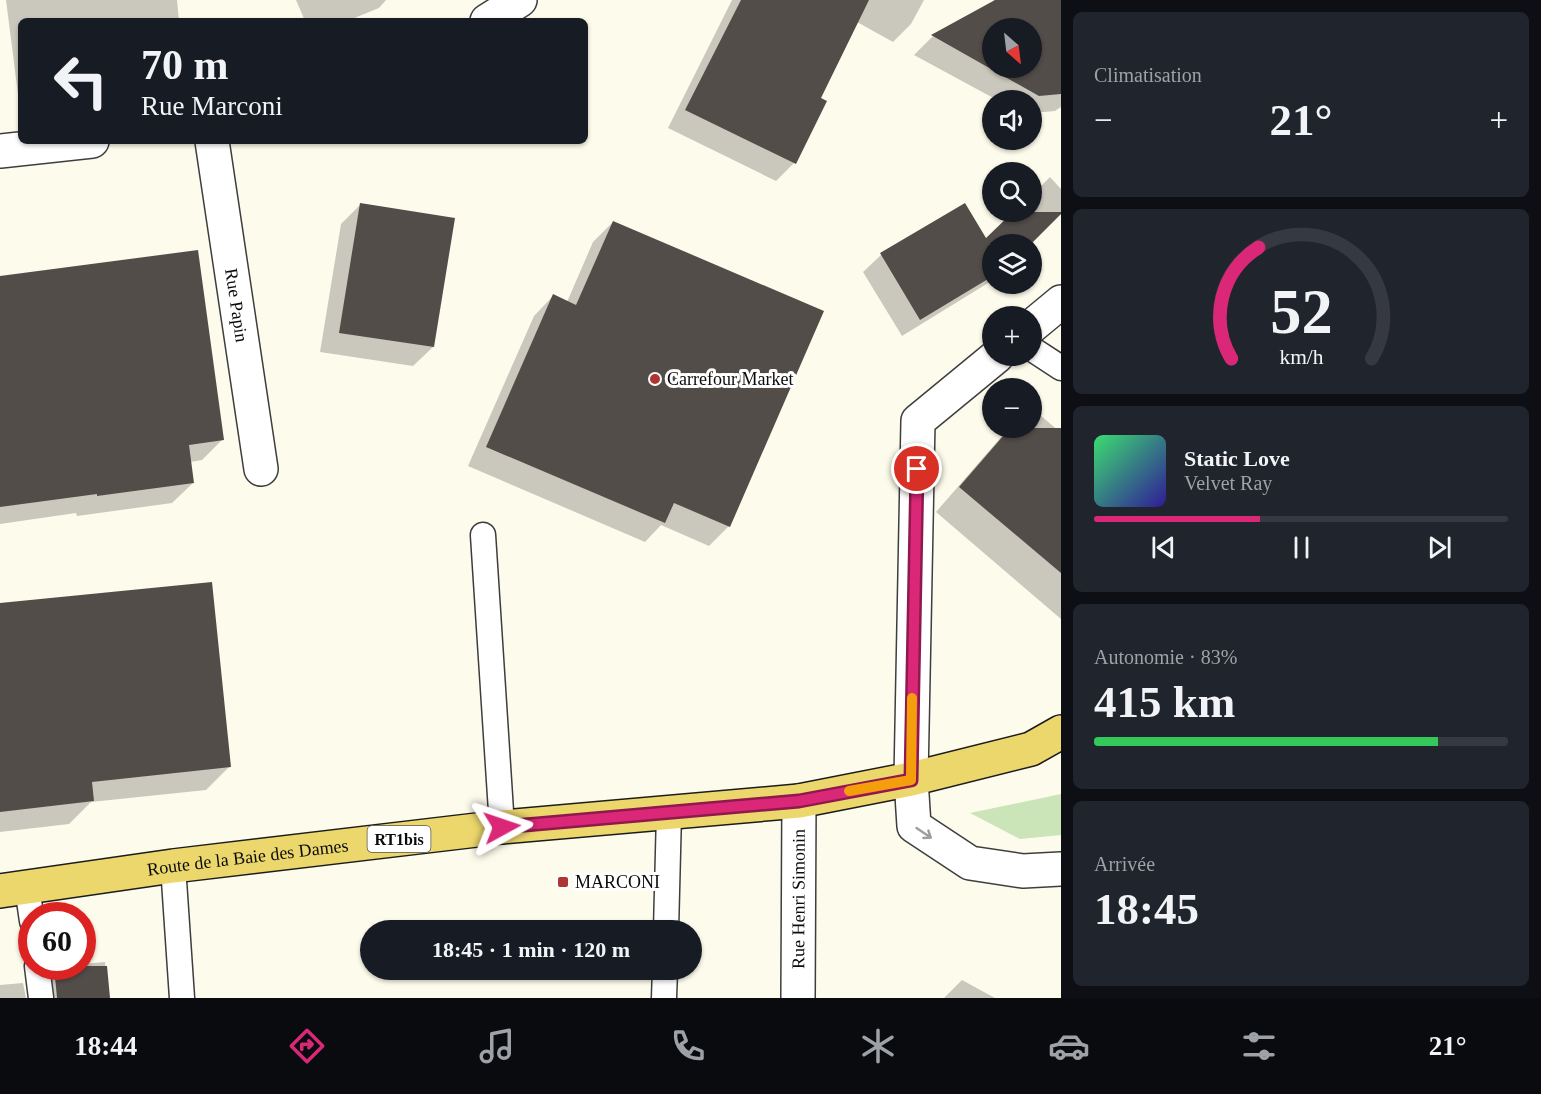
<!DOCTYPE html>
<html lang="fr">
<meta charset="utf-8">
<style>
:root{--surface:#171b24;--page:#20242c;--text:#f1f3f6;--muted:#9ea1a6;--line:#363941;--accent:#db2777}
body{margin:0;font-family:"Times New Roman",serif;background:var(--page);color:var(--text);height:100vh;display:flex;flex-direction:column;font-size:22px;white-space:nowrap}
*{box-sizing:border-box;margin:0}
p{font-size:20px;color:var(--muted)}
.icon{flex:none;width:33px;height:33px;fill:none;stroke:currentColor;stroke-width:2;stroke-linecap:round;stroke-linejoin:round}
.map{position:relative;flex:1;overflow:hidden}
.side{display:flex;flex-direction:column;gap:12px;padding:12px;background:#0d0f14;width:480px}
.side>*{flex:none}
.banner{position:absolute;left:18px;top:18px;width:570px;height:126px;border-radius:9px;box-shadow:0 2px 4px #0004;background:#171b24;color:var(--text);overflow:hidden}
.needle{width:39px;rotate:152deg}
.fabs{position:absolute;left:982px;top:18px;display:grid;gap:12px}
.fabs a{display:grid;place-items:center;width:60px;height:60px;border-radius:50%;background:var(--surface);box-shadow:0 2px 4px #0004;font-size:30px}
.speed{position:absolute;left:18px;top:902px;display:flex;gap:12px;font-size:30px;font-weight:700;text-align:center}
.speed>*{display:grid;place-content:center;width:78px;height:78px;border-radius:50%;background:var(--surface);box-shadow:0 2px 4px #0004;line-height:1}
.speed .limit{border:9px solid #d22;background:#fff;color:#111}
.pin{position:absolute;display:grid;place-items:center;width:51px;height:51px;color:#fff;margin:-26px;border:3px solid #fff;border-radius:50%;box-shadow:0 2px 6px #0007}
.me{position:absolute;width:66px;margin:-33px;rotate:85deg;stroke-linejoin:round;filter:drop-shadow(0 0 4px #0008)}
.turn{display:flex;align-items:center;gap:21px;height:126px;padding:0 24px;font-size:27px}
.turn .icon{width:78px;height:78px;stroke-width:2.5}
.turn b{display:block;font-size:42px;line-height:51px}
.big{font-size:45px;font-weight:800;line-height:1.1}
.side .tile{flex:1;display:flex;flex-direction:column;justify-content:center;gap:9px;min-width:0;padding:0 21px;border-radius:9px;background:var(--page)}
.side .dial{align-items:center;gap:0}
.dial svg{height:156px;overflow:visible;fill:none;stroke:var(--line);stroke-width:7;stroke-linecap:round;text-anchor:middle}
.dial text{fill:var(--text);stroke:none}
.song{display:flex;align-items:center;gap:18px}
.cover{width:72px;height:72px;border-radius:9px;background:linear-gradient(135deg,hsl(140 70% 55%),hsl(250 70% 35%))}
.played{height:6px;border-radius:3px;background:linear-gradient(90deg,var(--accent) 40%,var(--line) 40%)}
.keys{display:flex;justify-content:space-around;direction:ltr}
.heat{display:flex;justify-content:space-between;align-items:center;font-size:33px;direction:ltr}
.charge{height:9px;border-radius:4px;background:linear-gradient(90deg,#34c759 83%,var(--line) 0)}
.trip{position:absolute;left:360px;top:920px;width:342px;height:60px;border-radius:30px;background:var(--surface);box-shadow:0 2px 4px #0004;font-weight:800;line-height:60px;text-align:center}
.dock{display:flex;height:96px;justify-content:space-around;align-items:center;background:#090b0e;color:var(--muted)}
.dock .icon{width:42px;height:42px}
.dock .active{color:var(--accent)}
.dock b{font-size:27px;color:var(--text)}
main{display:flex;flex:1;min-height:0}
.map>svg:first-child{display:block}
</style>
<main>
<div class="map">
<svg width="1061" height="998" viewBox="0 0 1061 998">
<rect width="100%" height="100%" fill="#fdfbeb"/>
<polygon fill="#cbe4b8" points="1061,794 1061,835 1020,839 970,813"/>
<g fill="#0003" fill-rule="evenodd">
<polygon points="6,0 177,0 179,21 21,21 21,118"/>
<polygon points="296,0 386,0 379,8 347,21 305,21"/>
<polygon points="732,0 924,0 911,24 893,42 857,22 819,99 794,163 776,181 668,128"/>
<path d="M993,0H1061V107L1055,111L1032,113V100H997L914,55L932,37L995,2ZM993,28H1032V68H993Z"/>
<polygon points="1050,177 1061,189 1061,212 1029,244 993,244 993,280 902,336 863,272 881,255 985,241 1015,212 1032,212 1032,195"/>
<polygon points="360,205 433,347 413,366 320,352 341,224"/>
<polygon points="613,222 822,312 729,526 709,546 661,525 645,542 468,466 534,316 553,296 567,302 593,242"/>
<polygon points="0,278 222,440 202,460 190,462 193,483 172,503 77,516 76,513 0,524"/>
<polygon points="1032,408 1061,433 1061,619 936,512 1009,428 1032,428"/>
<polygon points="0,605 229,767 206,790 91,802 69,824 0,832"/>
<polygon points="105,962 109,998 36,998 36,986 54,967 82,966 82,964"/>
<polygon points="962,980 995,998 944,998"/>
<polygon points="23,983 26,998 0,998 0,985"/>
</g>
<g fill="#534d49" fill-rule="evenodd">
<polygon points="741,0 869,0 821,98 827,101 796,164 685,110"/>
<path d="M995,0H1061V94L1039,96L931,35ZM993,28H1032V68H993Z"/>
<polygon points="360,203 455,218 434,347 339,333"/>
<polygon points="965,203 986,238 1013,212 1061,212 1061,214 1031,244 989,244 993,251 993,276 920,320 880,253"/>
<polygon points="613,221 824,311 730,527 674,503 665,523 486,447 553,294 576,305"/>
<polygon points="198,250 224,440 189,445 194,483 97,496 97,494 0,507 0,276"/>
<polygon points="1010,428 1061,428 1061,573 959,487"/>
<polygon points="212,582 231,767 92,782 94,801 0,812 0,603"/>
<polygon points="54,966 107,966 110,998 57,998"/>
</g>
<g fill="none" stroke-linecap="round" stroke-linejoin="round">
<g stroke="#3e3e3e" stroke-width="27">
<g id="service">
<polyline points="1032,349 1061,368"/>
<polyline points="483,535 502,827"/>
<polyline points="173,866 182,998"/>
<polyline points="27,887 32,921"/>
<polyline points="666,930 669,813"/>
<polyline points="37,966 41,998"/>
<polyline points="664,998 665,969"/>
</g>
</g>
<g stroke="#3e3e3e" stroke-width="36">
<g id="minor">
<polyline points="487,21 520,0"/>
<path id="s1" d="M212,141L261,469"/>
<polyline points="0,151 92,141"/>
<polyline points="1032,326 1061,302"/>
<polyline points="997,356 918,421 911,779 914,826 970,863 1023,871 1061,869"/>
</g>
</g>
<g stroke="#3e3e3e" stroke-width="36">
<g id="tertiary">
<path id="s2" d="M798,998L799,801"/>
</g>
</g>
<g stroke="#1c1c1c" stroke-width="36">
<g id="primary">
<path id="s3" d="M0,891L173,866L502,827L799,801L911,779L1031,749L1061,732"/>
</g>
</g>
<use href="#service" stroke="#fff" stroke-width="24"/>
<use href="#minor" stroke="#fff" stroke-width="33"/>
<use href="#tertiary" stroke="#fff" stroke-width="33"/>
<use href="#primary" stroke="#ecd76d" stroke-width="33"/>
</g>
<defs><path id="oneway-shaft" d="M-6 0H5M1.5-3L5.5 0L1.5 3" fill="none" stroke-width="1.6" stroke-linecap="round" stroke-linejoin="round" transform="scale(1.5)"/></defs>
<use stroke="#9d9d9d" href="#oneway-shaft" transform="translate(924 833) rotate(34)"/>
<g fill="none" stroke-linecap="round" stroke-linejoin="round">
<g stroke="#8e194d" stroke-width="15">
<polyline id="route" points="502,827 799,801 911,780 917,469"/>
</g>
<use href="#route" stroke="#db2777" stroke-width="10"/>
<polyline stroke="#f59e0b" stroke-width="10" points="849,791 911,780 912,698"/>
</g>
<g fill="#ae3531" stroke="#fff" stroke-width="2">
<circle cx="655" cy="379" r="6"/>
<rect x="557" y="876" width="12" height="12" rx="3"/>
</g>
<g text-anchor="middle" stroke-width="6" stroke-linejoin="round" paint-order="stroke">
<rect fill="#fff" stroke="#545454" stroke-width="1.5" x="367.5" y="826" width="63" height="26" rx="4.5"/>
<g font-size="16" font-weight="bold" fill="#0b0b0b">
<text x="399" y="845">RT1bis</text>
</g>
<g font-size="18" fill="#0b0b0b" stroke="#fff">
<text dy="6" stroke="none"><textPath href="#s1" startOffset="166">Rue Papin</textPath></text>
<text dy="6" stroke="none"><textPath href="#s3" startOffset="250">Route de la Baie des Dames</textPath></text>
<text dy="6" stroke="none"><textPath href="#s2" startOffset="99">Rue Henri Simonin</textPath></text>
</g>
<g font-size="18" fill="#0b0b0b" stroke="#fff" text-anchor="start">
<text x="667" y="385">Carrefour Market</text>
<text x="575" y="888">MARCONI</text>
</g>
</g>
</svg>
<div class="fabs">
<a><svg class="needle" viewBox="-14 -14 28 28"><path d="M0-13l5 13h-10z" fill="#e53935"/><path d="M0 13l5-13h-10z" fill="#9ea1a6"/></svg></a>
<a><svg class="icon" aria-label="sound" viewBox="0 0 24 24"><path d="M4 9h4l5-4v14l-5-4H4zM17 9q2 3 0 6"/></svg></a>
<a><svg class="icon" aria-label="search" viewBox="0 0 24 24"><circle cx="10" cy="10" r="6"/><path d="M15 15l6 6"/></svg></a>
<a><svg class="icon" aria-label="layers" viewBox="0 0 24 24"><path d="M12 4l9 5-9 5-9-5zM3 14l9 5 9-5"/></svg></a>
<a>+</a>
<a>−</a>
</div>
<div class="speed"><div class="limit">60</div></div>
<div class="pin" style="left:917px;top:469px;background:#d93025"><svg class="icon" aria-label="arrive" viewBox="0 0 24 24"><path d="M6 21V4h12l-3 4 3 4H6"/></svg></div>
<svg class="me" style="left:502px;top:827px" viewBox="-20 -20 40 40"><path d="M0-17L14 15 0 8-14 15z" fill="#db2777" stroke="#fff" stroke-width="4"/></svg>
<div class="trip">18:45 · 1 min · 120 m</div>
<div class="banner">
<div class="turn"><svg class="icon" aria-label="left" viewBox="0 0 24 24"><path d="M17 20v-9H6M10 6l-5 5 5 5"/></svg><div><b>70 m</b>Rue Marconi</div></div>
</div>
</div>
<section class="side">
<div class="tile"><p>Climatisation</p>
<div class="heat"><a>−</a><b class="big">21°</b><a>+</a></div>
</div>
<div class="tile dial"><svg viewBox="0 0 100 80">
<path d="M14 69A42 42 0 1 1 86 69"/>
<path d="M14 69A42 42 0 0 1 28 12" stroke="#db2777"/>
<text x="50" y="56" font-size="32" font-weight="700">52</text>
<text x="50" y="72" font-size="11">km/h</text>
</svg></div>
<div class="tile">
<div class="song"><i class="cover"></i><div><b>Static Love</b><p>Velvet Ray</p></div></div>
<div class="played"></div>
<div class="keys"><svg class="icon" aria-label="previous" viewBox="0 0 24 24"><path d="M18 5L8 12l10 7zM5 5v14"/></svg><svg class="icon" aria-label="pause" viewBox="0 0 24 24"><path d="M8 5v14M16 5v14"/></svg><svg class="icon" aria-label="next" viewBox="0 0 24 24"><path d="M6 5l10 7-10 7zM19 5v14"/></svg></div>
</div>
<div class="tile"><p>Autonomie · 83%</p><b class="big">415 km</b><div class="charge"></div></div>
<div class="tile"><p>Arrivée</p><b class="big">18:45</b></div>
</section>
</main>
<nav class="dock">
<b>18:44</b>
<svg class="icon active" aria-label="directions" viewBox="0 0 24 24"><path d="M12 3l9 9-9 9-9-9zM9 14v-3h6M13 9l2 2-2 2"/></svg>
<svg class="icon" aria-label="music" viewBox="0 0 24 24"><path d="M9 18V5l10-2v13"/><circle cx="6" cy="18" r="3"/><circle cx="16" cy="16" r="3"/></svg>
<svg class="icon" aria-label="phone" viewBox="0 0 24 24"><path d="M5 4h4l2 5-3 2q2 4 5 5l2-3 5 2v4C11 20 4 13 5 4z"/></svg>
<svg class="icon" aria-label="climate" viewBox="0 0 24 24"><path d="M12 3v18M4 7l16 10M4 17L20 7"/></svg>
<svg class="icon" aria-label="car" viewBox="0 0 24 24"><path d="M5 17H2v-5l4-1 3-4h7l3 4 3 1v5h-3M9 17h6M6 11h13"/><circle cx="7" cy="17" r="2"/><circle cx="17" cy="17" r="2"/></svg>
<svg class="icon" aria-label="filters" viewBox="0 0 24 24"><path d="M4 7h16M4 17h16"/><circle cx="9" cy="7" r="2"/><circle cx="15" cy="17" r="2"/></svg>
<b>21°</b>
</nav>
